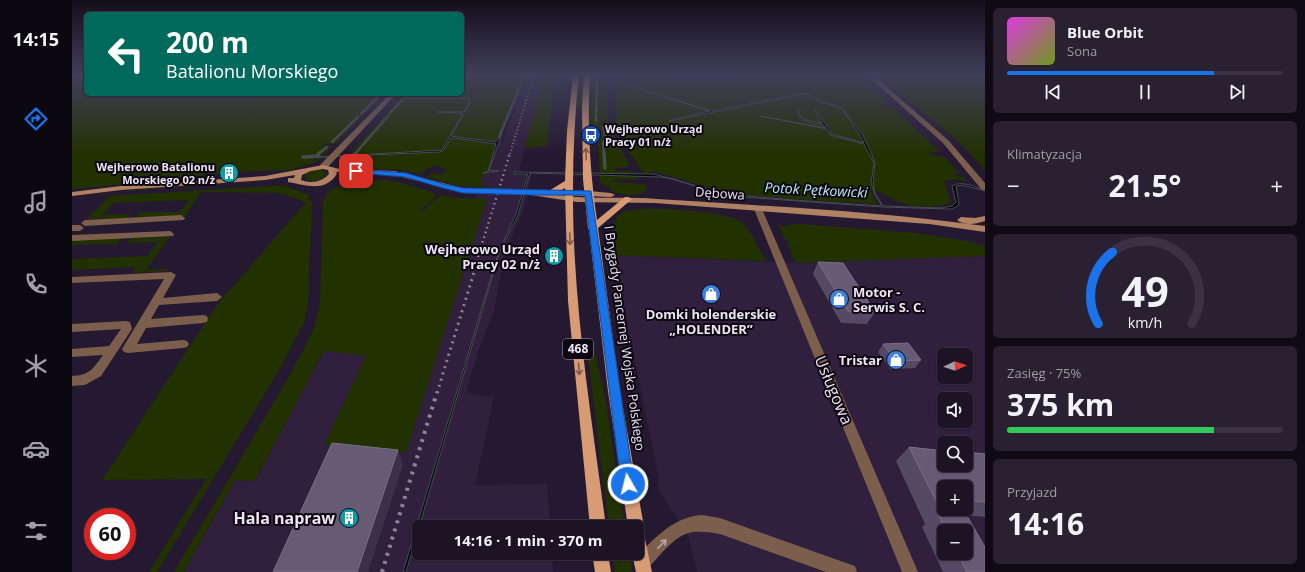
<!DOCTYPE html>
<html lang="pl">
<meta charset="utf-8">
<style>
:root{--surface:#1c1325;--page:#292032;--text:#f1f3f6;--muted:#a09ea7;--line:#3a3242;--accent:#1a73e8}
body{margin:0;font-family:"Open Sans",sans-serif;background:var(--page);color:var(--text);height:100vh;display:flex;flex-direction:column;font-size:15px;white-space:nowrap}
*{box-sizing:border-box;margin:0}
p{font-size:13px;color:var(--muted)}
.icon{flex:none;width:22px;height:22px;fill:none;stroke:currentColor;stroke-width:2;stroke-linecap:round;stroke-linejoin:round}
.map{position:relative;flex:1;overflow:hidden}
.sheet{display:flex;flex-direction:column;gap:8px;padding:8px;background:#0f0a14;width:320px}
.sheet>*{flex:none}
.hud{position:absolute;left:12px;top:12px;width:380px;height:84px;border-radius:6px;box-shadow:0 1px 3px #0004,0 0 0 1px var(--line);background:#00695c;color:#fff;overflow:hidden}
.needle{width:26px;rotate:86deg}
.fabs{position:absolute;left:865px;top:348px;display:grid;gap:8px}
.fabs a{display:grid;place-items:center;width:36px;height:36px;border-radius:6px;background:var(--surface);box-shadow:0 1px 3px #0004,0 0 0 1px var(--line);font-size:20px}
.speed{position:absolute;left:12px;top:508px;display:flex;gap:8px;font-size:20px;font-weight:700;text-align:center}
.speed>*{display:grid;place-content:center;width:52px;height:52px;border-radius:50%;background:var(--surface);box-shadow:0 1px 3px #0004,0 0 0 1px var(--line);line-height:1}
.speed .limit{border:6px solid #d22;background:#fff;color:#111}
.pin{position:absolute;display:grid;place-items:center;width:34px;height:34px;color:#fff;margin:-17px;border-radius:8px;box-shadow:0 2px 6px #0006}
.me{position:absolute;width:44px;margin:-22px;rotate:352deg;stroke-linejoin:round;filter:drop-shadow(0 0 3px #0008)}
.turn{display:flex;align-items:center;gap:14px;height:84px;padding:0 16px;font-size:18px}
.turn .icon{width:52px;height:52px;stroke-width:2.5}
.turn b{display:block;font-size:28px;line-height:34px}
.big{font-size:30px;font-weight:700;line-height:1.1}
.sheet .tile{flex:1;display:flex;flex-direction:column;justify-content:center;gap:6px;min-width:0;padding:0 14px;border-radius:6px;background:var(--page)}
.sheet .dial{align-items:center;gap:0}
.dial svg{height:104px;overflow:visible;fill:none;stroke:var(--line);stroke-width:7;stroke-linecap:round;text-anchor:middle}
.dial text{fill:var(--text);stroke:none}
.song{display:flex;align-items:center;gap:12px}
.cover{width:48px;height:48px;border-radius:6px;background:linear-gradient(135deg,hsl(300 70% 55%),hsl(80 70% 35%))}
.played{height:4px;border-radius:2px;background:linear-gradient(90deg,var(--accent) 75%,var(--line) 75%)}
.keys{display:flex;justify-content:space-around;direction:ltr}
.heat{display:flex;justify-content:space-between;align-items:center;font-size:22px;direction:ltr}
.charge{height:6px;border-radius:3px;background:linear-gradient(90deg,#34c759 75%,var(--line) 0)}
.trip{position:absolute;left:340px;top:520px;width:232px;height:40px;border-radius:6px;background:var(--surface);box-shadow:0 1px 3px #0004,0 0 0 1px var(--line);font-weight:700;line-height:40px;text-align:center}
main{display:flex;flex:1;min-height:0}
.tab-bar{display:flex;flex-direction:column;width:72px;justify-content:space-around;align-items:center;background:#0b080f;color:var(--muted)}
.tab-bar .icon{width:28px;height:28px}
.tab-bar .current{color:var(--accent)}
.tab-bar b{font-size:18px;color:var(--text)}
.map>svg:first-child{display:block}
</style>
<main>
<nav class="tab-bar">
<b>14:15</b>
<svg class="icon current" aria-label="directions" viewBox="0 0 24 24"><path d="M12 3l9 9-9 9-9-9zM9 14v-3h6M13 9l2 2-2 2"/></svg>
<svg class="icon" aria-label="music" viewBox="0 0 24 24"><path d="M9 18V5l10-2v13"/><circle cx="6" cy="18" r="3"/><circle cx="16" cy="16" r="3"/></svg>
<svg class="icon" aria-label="phone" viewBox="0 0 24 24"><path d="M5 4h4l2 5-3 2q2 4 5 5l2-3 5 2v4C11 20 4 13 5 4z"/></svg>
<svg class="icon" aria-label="climate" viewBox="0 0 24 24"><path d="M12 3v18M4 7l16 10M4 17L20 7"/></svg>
<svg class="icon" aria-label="car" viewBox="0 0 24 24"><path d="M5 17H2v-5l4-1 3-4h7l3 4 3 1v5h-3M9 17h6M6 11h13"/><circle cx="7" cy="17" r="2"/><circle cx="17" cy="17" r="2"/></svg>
<svg class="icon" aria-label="filters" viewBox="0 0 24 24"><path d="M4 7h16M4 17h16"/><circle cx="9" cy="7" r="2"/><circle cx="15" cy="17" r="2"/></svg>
</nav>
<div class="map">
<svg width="913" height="572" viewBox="0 0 913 572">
<rect width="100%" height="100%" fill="#251931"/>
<g fill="#301f3d" fill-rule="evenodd">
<polygon points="455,75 472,75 447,171 460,173 451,212 433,252 422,311 406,351 394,393 422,397 403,485 475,484 478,527 347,527 347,553 480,553 481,572 112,572 163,480 183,481 252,351 294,356 388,242 422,141 431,143"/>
<polygon points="548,75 664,75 666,79 549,76"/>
<path d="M541,255L723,263L913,256V572H625L616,535L586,489L587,479ZM872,355H894V377H872ZM872,399H894V421H872ZM872,443H894V465H872ZM872,487H894V509H872ZM872,531H894V553H872Z"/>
</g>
<g fill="#223100">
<polygon points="0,75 14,75 14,94 312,94 310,96 304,96 309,97 291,115 285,115 290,116 263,144 252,143 250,145 260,146 246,161 218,170 160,172 138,175 139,172 133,172 130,177 121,178 0,189"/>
<polygon points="390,75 455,75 423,144 416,172 411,173 409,181 412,188 383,185 354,177 360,173 369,175 376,170 362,165 347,174 323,169 284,170 284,167 279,164 309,156 299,157 277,163 274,161 276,156 313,115 319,115 314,114 330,96 337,96 331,95 332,94 390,94"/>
<polygon points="472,75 486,75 478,117 475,146 453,148"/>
<polygon points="507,75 512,75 510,109 506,109 505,92"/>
<polygon points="520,75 533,75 536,117 534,117 533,119 522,129 518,119"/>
<path d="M541,75L666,79L664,75L787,77L788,79L793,80L816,103L808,104L810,106L820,107L868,152H858L859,155L872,157L889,174L882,173L883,176L891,177L895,181L880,179L873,181V184L879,202C874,208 841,207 833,204C821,201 811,192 799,189L800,194L806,204L720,199L654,193L584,172H578L573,174C560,157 548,141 543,120L545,119Z"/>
<path d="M804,75H913V171C883,132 841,106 804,75Z"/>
<path d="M536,119L543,141L558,165L555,167L543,168V171H560L566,176L564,179L542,180V182L570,184L574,185L575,189C568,199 549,194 539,192V188L531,185L528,181L526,141L528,139L527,126Z"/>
<path d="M244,170H251L255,174C250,181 241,183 233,179L234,174Z"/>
<polygon points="310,180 327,182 365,194 362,196 364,197 348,210 351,210 369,195 385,198 415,199 334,453 252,445 294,356 252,351 183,481 163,480 112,572 102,572 208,392 232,349 243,326 248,304 251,199 255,198 255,192 275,182"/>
<polygon points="207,181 82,189 0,197 72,189"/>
<path d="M211,185L235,194L237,196V201H240C240,224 238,246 237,269C237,287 237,305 232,322L210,365L85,572H77L134,479L30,480L145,305L234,202L206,193L129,192L113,216L64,217L68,212H108L117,200L42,203L30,215L59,214L55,218L15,219L38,196Z"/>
<path d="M567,209C588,208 657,210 672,224C679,231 688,251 694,261L541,255L540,231L545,216L554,211Z"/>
<polygon points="705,223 710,227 720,224 729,224 844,233 896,241 913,246 913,256 724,263 721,259 715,240 713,239"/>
<polygon points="98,237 74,270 97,269 95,271 61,273 64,267 0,270 0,259 75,256 86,242 55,243 59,238"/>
<polygon points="50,238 45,244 3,245 0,247 0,242 5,240"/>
<polygon points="515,348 521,348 532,391 553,527 537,527"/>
<polygon points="541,553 557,553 560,572 543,572"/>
</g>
<g fill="#010a0c" stroke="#484c52">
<path d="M541,81L640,111L734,93L750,102L769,107L790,134L798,150L803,163L801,184L803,193L811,206L869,208L880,206L884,202L880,186C889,180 903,187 913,190V191L890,185L884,186L887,204L884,207L879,209L811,207L656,196L643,193L602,179L589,177L458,173L446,215L429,249L423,267L334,572H331L422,267L428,249L444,214L456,174H442V172L582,174L653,194L721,200L810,206L803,195L799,183L802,163L792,144L758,135L755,129L688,116L754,128L750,124C739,123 727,122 725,110H728L727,115L734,120L750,123L742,110L744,111L758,130L759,134L792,143L786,132L770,109L750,102L734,94L597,121L637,111Z"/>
<polygon points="330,98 393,98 398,99 398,103 379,136 424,142 430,134 417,170 420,171 427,171 411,173 416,172 424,144 383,138 379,138 371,151 367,152 231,158 370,150 391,113 365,112 392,112 398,101 397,99 393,98"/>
</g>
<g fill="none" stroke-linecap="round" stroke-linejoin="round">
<g stroke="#484c52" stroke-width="2.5">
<polyline points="318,113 333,97"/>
<polyline points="289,114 305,98"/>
<polyline points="524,121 525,75"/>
<polyline points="531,127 534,140 531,142 532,154"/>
<polyline points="427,137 453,75"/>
<polyline points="260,142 286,117"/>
<polyline points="246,154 255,147"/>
<polyline points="283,154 316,116"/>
</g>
<g stroke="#484c52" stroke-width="3.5">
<polyline points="532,153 533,168"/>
<polyline points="282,155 284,153"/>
<polyline points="231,157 246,156 247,153"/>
</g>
<g fill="#7b5e4b" fill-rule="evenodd">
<polygon points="795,75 801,75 876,140 913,183 913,190 910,190 871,143"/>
<polygon points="318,94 324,94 254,169 248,169 248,165"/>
<polygon points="683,207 686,207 690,209 846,572 830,572 682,209"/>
<polygon points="109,215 113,218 112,220 13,226 9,223 13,220"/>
<polygon points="0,225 8,225 12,228 8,231 0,231"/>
<polygon points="98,231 102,234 101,236 0,241 0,235"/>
<polygon points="99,272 104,275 91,298 145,293 150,297 145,301 87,305 79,319 131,315 135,316 136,319 135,322 131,323 74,328 65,344 111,340 115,341 117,344 115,347 111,348 56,353 52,352 50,349 92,279 0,283 0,277"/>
<path d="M54,321L58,322L60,329L29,376L13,385L0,386V376C18,375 21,369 31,355L0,357V349L37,346L49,329L0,332V324Z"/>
<path d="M630,515L648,518L777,564L783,566L785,572H754L648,534C615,528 608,533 586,557C581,563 577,568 570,571L564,569L562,563L564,557C583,538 601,517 630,515Z"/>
</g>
<g fill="#b08163" fill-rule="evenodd">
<path d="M251,165L268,169L322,171L391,188L459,191H516L539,193L543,195L539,197L485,195C518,200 552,196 585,199C694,206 804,211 913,226V232L857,224L583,203L505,202L459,195L391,192L322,175L264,172L265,174C252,193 234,185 216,182V178H222L223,175L193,180L49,190L0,196V192L49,186L193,176ZM251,169L256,170L257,174C250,182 239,184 229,180L230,175L239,171Z"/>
<path d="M913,216V221C905,224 892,226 885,220L889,217L903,218Z"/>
</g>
<g fill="#d89c75" fill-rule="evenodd">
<path d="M501,75H507C503,112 501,149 501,187C500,300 519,414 534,527H518L496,301L493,188L482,194H476L475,192L493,181L495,131Z"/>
<path d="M512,75H518C515,124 518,172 525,220L553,197H556L560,199L526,228L548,391L572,527L571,530L580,572H564L560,553H565V527H556L536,391L517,230L516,228L511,179L510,108Z"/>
<polygon points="520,553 536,553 539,572 523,572"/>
</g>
<polyline stroke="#8d8497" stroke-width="2" stroke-dasharray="1 2.5" stroke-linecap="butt" points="438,154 462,75"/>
<polyline stroke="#8d8497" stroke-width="2.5" stroke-dasharray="1.5 3.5" stroke-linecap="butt" points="406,257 438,153"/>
<polyline stroke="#8d8497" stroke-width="3" stroke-dasharray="2 4.5" stroke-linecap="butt" points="365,393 407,256"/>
<polyline stroke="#8d8497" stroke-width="4" stroke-dasharray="3 5.5" stroke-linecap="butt" points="310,572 365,392"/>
</g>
<g fill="#554a64" fill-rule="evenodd">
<polygon points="746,262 803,312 795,324 769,323 741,274"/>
<polygon points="811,344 849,360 843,368 818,369 806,352"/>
<path d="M837,447L913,454V517L894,515L913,572H871L850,527L853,524L824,461ZM894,487V509H872ZM872,531H894V553H872Z"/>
</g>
<polygon fill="#3b2f49" points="326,450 331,465 296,572 285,572"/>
<g fill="#665a74" stroke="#7b7088">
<polygon points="746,262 771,263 803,312 776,311"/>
<polygon points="836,343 849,360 824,361 811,344"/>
<polygon points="260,443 326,450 285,572 201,572"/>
<polygon points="837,447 872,451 872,465 894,465 894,452 913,454 913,502 894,500 894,487 872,487 872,509 891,509 913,547 913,572 895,572 885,553 894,553 894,531 874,531 866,514 871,514"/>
</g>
<defs><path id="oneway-shaft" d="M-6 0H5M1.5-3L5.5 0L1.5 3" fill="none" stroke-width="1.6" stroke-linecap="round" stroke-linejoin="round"/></defs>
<g stroke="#7c5948">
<use href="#oneway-shaft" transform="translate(514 154) rotate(-92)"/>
<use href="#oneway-shaft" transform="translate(498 239) rotate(88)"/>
<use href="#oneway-shaft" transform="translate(507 369) rotate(85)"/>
</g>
<use stroke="#baa8a8" href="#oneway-shaft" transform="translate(590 544) rotate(-45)"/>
<linearGradient id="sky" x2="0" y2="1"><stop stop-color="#140e1b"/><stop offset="0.48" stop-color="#403e5a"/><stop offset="1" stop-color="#403e5a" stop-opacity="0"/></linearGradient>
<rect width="913" height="155" fill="url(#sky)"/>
<polygon fill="#1a73e8" stroke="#114b97" points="281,169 334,173 371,184 391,188 519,191 562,484 560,488 556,490 551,488 549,484 513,195 459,195 391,193 367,187 334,177 284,173 280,171"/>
<defs>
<g id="bus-disc" transform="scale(1)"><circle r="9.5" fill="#1a4fb4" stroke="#0c0711"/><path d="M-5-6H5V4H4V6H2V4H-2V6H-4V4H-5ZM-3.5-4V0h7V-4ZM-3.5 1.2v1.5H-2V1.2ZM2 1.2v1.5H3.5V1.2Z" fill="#fff"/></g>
<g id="building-disc" transform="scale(1)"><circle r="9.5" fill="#0f9aa8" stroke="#0c0711"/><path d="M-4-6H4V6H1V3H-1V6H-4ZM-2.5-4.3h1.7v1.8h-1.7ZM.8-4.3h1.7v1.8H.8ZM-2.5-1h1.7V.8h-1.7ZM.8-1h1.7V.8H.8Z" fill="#fff"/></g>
<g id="shop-disc" transform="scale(1)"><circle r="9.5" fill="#3f7fe0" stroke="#0c0711"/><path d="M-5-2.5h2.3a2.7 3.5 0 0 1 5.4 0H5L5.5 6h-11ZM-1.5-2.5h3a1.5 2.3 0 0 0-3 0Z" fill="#fff"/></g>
</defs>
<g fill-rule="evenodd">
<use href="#bus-disc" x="519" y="135"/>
<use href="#building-disc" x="157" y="173"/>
<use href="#building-disc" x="482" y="256"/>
<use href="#shop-disc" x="639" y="294"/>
<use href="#shop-disc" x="767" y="299"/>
<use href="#shop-disc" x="824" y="360"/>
<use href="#building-disc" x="277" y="518"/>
</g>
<g text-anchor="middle" stroke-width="4" stroke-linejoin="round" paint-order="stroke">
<g font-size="11" font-weight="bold" fill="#ede5f5" stroke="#0c0711" text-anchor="start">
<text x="533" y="133">Wejherowo Urząd<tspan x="533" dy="13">Pracy 01 n/ż</tspan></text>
<text x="143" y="171" text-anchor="end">Wejherowo Batalionu<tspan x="143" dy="13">Morskiego 02 n/ż</tspan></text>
</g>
<rect fill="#0c0711" stroke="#aaa2b1" stroke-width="1" x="491" y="339" width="30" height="20" rx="3"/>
<g font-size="12" font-weight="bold" fill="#ede5f5">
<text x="506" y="353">468</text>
</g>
<g font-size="13" fill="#ede5f5" stroke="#0c0711">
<text transform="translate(648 193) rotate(4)" y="5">Dębowa</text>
<text transform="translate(553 338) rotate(82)" y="5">I Brygady Pancernej Wojska Polskiego</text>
</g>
<g font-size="13" font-weight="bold" fill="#ede5f5" stroke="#0c0711" text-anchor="end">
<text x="468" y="254">Wejherowo Urząd<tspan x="468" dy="15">Pracy 02 n/ż</tspan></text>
<text x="781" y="297" text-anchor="start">Motor -<tspan x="781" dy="15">Serwis S. C.</tspan></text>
<text x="639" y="319" text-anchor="middle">Domki holenderskie<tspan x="639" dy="15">„HOLENDER”</tspan></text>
<text x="810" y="365">Tristar</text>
</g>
<g font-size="14" font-style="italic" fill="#b9edf6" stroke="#0c0711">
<text transform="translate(744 190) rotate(3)" y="5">Potok Pętkowicki</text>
</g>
<g font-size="16" fill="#ede5f5" stroke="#0c0711">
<text transform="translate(762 390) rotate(67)" y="6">Usługowa</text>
</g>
<g font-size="16" font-weight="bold" fill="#ede5f5" stroke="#0c0711" text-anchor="end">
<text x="263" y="524">Hala napraw</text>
</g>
</g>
</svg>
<div class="fabs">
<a><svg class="needle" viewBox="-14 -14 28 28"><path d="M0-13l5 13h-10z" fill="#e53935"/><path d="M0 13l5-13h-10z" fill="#a09ea7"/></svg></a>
<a><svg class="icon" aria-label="sound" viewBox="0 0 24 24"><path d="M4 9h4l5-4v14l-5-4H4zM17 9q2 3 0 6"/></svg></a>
<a><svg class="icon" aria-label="search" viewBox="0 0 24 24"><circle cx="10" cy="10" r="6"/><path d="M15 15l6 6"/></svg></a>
<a>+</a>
<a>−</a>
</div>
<div class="speed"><div class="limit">60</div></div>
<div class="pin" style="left:284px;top:171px;background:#d93025"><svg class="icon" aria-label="arrive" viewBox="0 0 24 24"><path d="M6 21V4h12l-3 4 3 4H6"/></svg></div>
<svg class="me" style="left:556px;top:484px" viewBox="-20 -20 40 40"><circle r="17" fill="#1a73e8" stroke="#fff" stroke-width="3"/><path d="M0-11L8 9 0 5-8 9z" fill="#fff"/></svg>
<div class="trip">14:16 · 1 min · 370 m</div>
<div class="hud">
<div class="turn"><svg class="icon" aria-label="left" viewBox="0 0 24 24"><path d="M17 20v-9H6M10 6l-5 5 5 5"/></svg><div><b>200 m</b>Batalionu Morskiego</div></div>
</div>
</div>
<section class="sheet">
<div class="tile">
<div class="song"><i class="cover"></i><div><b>Blue Orbit</b><p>Sona</p></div></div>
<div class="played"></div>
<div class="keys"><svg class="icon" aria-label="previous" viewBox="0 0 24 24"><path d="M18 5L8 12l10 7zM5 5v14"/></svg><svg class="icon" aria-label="pause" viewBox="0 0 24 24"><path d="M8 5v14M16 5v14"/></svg><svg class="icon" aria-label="next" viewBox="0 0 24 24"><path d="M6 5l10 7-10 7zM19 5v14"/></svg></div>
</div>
<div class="tile"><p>Klimatyzacja</p>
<div class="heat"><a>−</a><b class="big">21.5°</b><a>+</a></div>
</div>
<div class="tile dial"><svg viewBox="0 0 100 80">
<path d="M14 69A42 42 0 1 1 86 69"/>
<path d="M14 69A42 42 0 0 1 25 14" stroke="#1a73e8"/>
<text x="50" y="56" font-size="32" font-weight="700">49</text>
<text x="50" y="72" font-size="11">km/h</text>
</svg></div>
<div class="tile"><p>Zasięg · 75%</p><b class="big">375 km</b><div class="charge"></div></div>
<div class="tile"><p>Przyjazd</p><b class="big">14:16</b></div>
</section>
</main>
